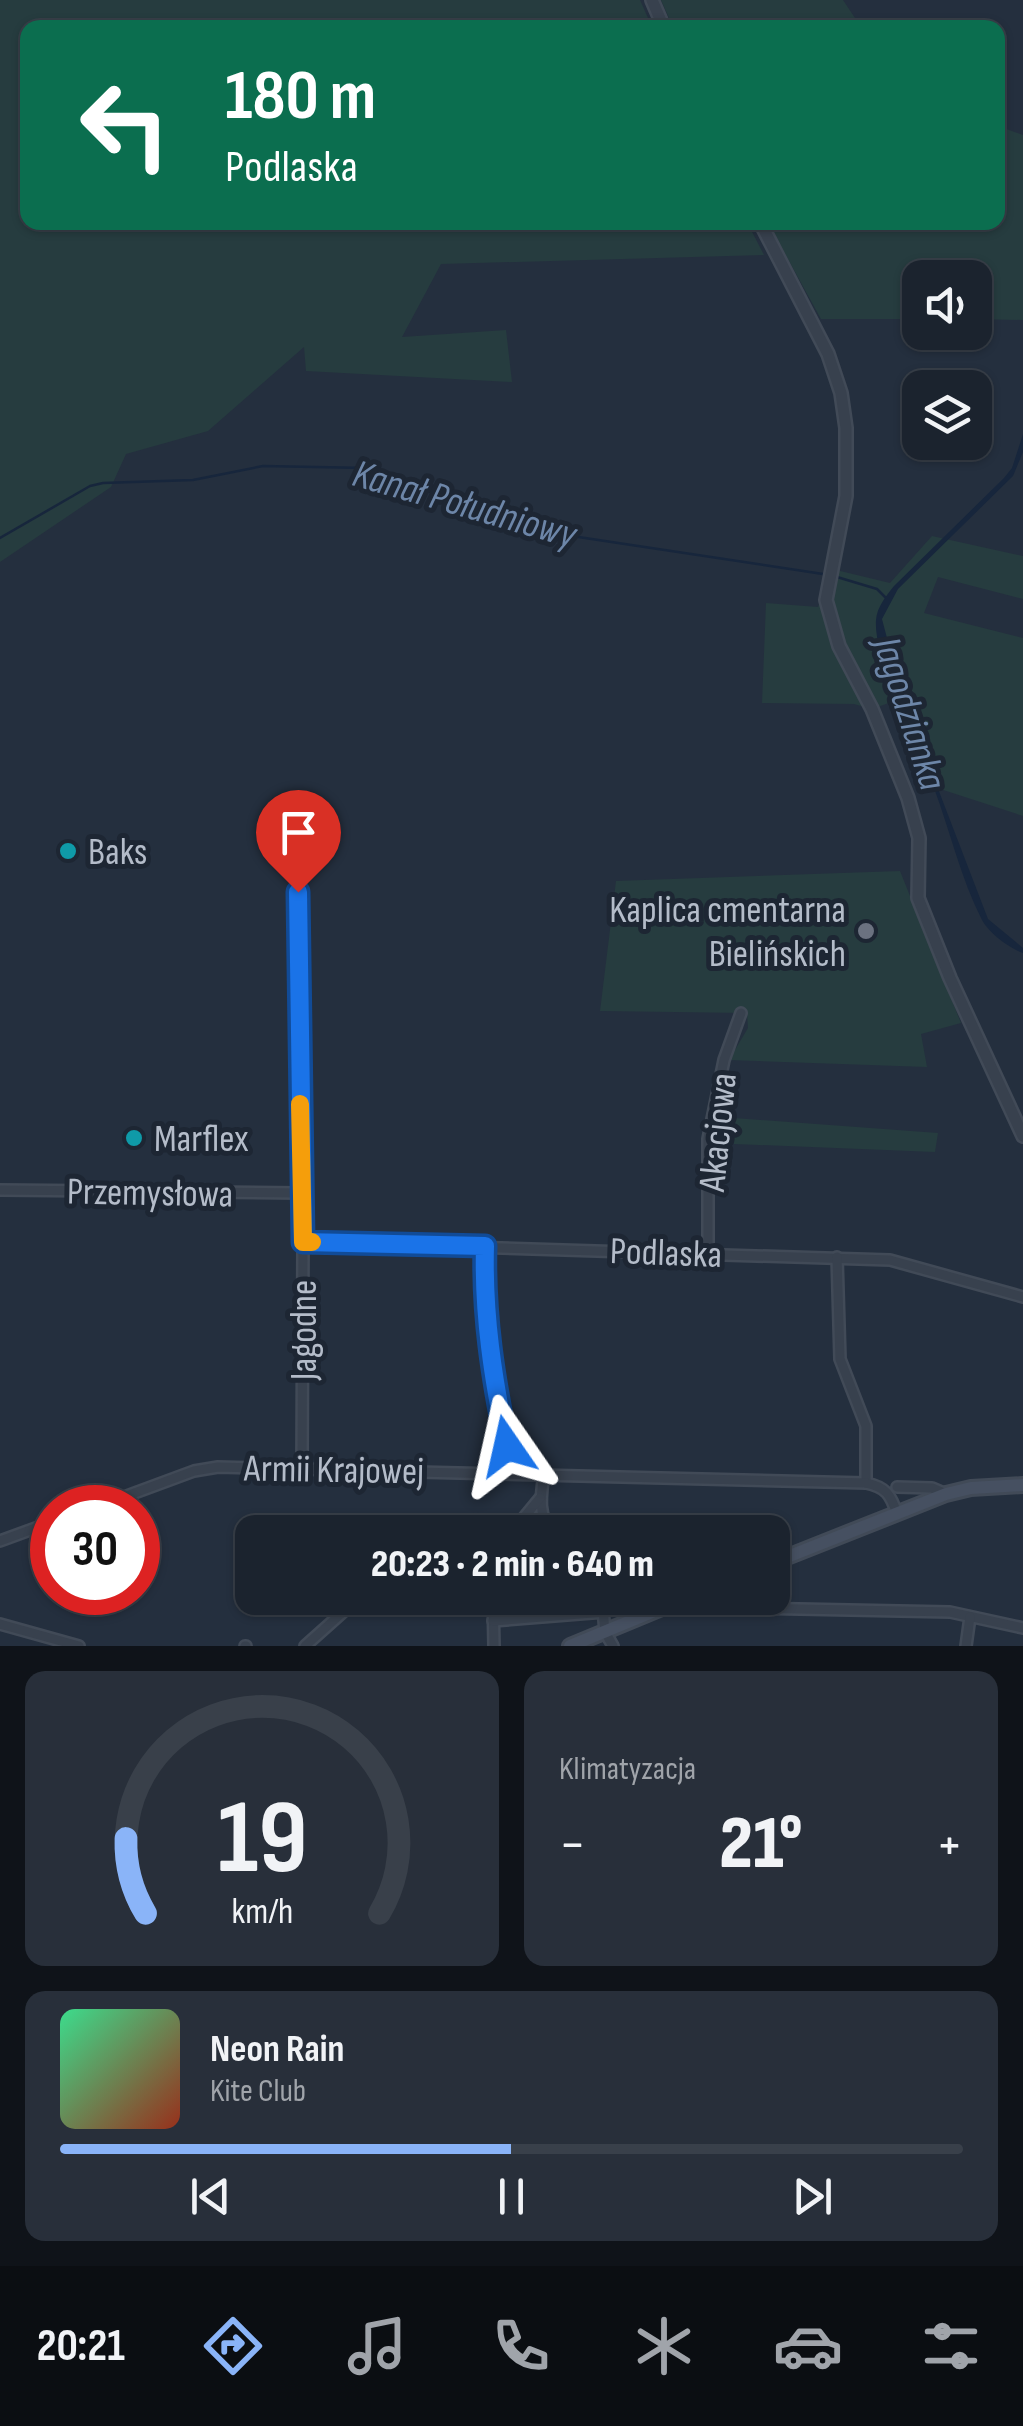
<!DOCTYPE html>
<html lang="pl">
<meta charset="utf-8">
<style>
:root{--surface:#1b232e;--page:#282f3a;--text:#f1f3f6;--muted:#a0a4aa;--line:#39404a;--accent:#8ab4f8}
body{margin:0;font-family:"Sofia Sans Condensed",sans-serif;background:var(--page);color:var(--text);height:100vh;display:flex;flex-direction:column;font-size:38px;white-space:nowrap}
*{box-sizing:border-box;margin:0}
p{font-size:32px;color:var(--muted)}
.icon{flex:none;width:55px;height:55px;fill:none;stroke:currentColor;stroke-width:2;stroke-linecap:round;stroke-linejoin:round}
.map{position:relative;height:1646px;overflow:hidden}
.panel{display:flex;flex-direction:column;gap:25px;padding:25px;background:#0f1319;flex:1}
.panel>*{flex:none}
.guide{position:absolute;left:20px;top:20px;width:985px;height:210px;border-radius:20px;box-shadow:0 2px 8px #0004,0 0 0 2px var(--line);background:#0b6e4f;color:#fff;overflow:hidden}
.controls{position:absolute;left:902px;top:260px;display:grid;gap:20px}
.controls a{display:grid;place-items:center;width:90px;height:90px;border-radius:20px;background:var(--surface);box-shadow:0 2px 8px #0004,0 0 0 2px var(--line);font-size:50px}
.speed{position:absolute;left:30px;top:1485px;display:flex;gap:20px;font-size:50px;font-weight:700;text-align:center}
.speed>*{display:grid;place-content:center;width:130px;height:130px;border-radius:50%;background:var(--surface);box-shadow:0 2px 8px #0004,0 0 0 2px var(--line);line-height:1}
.speed .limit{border:15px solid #d22;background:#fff;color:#111}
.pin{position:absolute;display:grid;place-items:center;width:85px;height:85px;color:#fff;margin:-102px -42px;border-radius:50% 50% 50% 0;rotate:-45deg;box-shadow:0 0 10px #0007}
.pin .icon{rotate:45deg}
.me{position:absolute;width:110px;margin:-55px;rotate:349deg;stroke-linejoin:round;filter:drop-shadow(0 0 8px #0008)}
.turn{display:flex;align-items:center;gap:35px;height:210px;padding:0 40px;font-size:45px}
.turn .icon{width:130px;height:130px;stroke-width:2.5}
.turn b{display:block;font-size:70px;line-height:85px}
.big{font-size:75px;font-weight:800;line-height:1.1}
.panel .card{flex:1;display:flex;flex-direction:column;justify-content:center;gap:15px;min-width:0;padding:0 35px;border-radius:20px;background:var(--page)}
.panel .dial{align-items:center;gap:0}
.dial svg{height:260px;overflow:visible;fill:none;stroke:var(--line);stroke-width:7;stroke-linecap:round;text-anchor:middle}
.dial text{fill:var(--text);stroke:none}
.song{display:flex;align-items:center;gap:30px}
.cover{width:120px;height:120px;border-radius:15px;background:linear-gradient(135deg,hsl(150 70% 55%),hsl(10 70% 35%))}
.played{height:10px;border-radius:5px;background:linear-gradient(90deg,var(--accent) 50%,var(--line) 50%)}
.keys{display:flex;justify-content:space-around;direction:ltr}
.heat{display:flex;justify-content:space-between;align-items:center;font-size:55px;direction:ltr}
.panel .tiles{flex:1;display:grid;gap:25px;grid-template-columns:1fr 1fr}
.card:last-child{grid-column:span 2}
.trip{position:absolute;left:235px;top:1515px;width:555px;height:100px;border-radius:20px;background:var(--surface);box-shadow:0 2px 8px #0004,0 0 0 2px var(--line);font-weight:800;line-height:100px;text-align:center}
.dock{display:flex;height:160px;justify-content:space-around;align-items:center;background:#0b0e12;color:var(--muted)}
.dock .icon{width:70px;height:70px}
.dock .on{color:var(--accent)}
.dock b{font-size:45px;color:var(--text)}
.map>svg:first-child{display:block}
</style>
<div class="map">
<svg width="1023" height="1646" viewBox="0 0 1023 1646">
<rect width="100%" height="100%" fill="#242f3e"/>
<g fill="#263c3f">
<polygon points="0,0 640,0 652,27 28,28 28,222 747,222 764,255 441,264 402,337 506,330 512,382 306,371 304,347 208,431 126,454 111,487 0,562"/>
<polygon points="661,0 843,0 861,27 673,27"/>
<polygon points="998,126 1023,135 1023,320 975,319 975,278 920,278 920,319 821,319 768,223 998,222"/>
<polygon points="932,536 1023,556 1023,599 938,577 924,613 1023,638 1023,816 934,787 897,700 872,709 854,704 762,703 766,603 818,607 832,569 890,583"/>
<polygon points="900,871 961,1023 921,1034 927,1067 729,1060 748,1028 747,1013 600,1011 616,881"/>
<polygon points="734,1118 938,1133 935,1152 734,1144"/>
</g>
<path fill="#17263c" d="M1023,434V452L1013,476L898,589L882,619L902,695L988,919L1023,948V953C1009,948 989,933 982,920C961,879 950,831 934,788C919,749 873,659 876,620C877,607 886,596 894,586L1004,478L1012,468Z"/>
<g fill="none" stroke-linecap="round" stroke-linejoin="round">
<g stroke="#17263c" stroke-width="2.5">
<polyline points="0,538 90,486 103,483 193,480 263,466 367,468 532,530 823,574"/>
<polyline points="837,577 877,589 885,597"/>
</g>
<g stroke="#414a57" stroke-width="14">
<g id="minor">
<polyline points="298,892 300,1193 303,1242 302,1468"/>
<polyline points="0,1190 300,1193"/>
<polyline points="303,1242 890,1260 1023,1297"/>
<path d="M485,1246C482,1323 497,1397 513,1473"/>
<polyline points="708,1253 708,1139 724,1060 741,1013"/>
<polyline points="837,1257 840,1359 866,1426 866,1483"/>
<path d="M544,1474C541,1495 537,1516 553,1532"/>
<polyline points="897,1487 932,1488 946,1494"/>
<path d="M94,1508L194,1471L218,1467L866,1483C886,1487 891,1495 897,1514"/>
<polyline points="512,1532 540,1498"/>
<polyline points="0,1541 52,1522"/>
<polyline points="493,1598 494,1646"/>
<polyline points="602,1598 605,1632 613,1646"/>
<polyline points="745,1598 757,1608"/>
<polyline points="683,1599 695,1607 950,1612 1023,1628"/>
<polyline points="493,1621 605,1612"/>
<polyline points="0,1624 79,1646"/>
<polyline points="245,1646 246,1646"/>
<polyline points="305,1646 352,1604"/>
<polyline points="966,1646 970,1617"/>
</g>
</g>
<g stroke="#414a57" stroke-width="16">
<g id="tertiary">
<polyline points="652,0 664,28"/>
<polyline points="760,222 828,354 841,393 846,428 846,496 826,600 839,646 872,709 908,798 919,838 918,898 950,978 1023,1136"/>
</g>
</g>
<g stroke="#414a57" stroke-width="18">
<g id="secondary">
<polyline points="772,1563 946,1494 971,1488 1023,1485"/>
<polyline points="570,1646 686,1598"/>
</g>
</g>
<use href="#minor" stroke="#38414e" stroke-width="9"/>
<use href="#tertiary" stroke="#38414e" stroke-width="11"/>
<use href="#secondary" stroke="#465061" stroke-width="12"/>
</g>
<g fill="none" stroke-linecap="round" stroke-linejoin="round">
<g stroke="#114b97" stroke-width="25">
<path id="route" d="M298,892L303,1242L485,1246C483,1314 493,1379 507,1446"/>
</g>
<use href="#route" stroke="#1a73e8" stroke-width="18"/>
<polyline stroke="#f59e0b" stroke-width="18" points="300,1104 303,1242 312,1242"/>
</g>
<g fill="#0f9aa8" stroke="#1d2633" stroke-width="4">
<circle cx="68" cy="851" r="10"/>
<circle cx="134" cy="1138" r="10"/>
</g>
<circle fill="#6b7280" stroke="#1d2633" stroke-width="4" cx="866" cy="931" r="10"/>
<g text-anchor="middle" stroke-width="10" stroke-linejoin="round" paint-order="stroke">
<g font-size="38" fill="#b4bcc9" stroke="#1d2633" text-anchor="start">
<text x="88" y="864">Baks</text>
<text x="846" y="922" text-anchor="end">Kaplica cmentarna<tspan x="846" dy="44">Bielińskich</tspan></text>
<text x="154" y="1151">Marflex</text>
</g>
<g font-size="38" fill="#b4bcc9" stroke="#1d2633">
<text transform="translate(717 1132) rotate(-84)" y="13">Akacjowa</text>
<text transform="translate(150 1192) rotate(1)" y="13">Przemysłowa</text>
<text transform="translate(666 1252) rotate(2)" y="13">Podlaska</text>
<text transform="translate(303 1330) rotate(-90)" y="13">Jagodne</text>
<text transform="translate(334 1469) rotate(1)" y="13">Armii Krajowej</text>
</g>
<g font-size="40" font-style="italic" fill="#6d86a8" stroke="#1d2633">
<text transform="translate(465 503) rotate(16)" y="14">Kanał Południowy</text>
<text transform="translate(911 713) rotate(72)" y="14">Jagodzianka</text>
</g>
</g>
</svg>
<div class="controls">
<a><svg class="icon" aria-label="sound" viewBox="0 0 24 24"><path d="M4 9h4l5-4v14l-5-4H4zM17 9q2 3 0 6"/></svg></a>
<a><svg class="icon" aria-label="layers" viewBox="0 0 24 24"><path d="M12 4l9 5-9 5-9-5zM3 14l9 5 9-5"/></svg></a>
</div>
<div class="speed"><div class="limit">30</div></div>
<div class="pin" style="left:298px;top:892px;background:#d93025"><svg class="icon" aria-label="arrive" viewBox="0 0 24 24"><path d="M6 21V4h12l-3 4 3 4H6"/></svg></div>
<svg class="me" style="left:507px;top:1446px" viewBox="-20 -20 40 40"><path d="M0-17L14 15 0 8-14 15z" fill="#1a73e8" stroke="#fff" stroke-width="4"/></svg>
<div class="trip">20:23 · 2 min · 640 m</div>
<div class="guide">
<div class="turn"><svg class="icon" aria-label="left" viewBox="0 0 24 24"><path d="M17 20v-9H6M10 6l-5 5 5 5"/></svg><div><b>180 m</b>Podlaska</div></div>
</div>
</div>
<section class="panel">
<div class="tiles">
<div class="card dial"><svg viewBox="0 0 100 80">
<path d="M14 69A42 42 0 1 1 86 69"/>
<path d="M14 69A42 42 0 0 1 8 46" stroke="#8ab4f8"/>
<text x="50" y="56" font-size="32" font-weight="700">19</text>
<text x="50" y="72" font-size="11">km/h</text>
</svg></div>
<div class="card"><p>Klimatyzacja</p>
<div class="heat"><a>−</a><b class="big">21°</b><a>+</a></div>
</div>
<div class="card">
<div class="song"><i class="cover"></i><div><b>Neon Rain</b><p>Kite Club</p></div></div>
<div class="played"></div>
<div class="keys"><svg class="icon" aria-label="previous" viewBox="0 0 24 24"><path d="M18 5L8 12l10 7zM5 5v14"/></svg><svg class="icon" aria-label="pause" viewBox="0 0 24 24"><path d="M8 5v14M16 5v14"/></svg><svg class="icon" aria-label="next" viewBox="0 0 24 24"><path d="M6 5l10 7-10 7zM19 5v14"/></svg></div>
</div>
</div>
</section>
<nav class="dock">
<b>20:21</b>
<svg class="icon on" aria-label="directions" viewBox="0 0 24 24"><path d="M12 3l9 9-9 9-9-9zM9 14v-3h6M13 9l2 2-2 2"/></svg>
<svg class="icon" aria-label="music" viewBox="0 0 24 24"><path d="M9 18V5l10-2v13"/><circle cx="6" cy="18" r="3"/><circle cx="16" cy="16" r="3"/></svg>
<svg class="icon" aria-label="phone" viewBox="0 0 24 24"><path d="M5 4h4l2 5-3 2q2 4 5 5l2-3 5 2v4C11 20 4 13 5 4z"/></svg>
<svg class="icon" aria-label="climate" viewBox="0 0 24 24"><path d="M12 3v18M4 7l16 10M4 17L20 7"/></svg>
<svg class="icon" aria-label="car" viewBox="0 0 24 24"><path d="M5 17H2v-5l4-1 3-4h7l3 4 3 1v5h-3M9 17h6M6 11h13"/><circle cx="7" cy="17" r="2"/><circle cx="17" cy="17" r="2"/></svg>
<svg class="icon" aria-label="filters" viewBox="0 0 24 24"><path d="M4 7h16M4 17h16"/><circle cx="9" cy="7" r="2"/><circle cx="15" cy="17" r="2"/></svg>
</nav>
